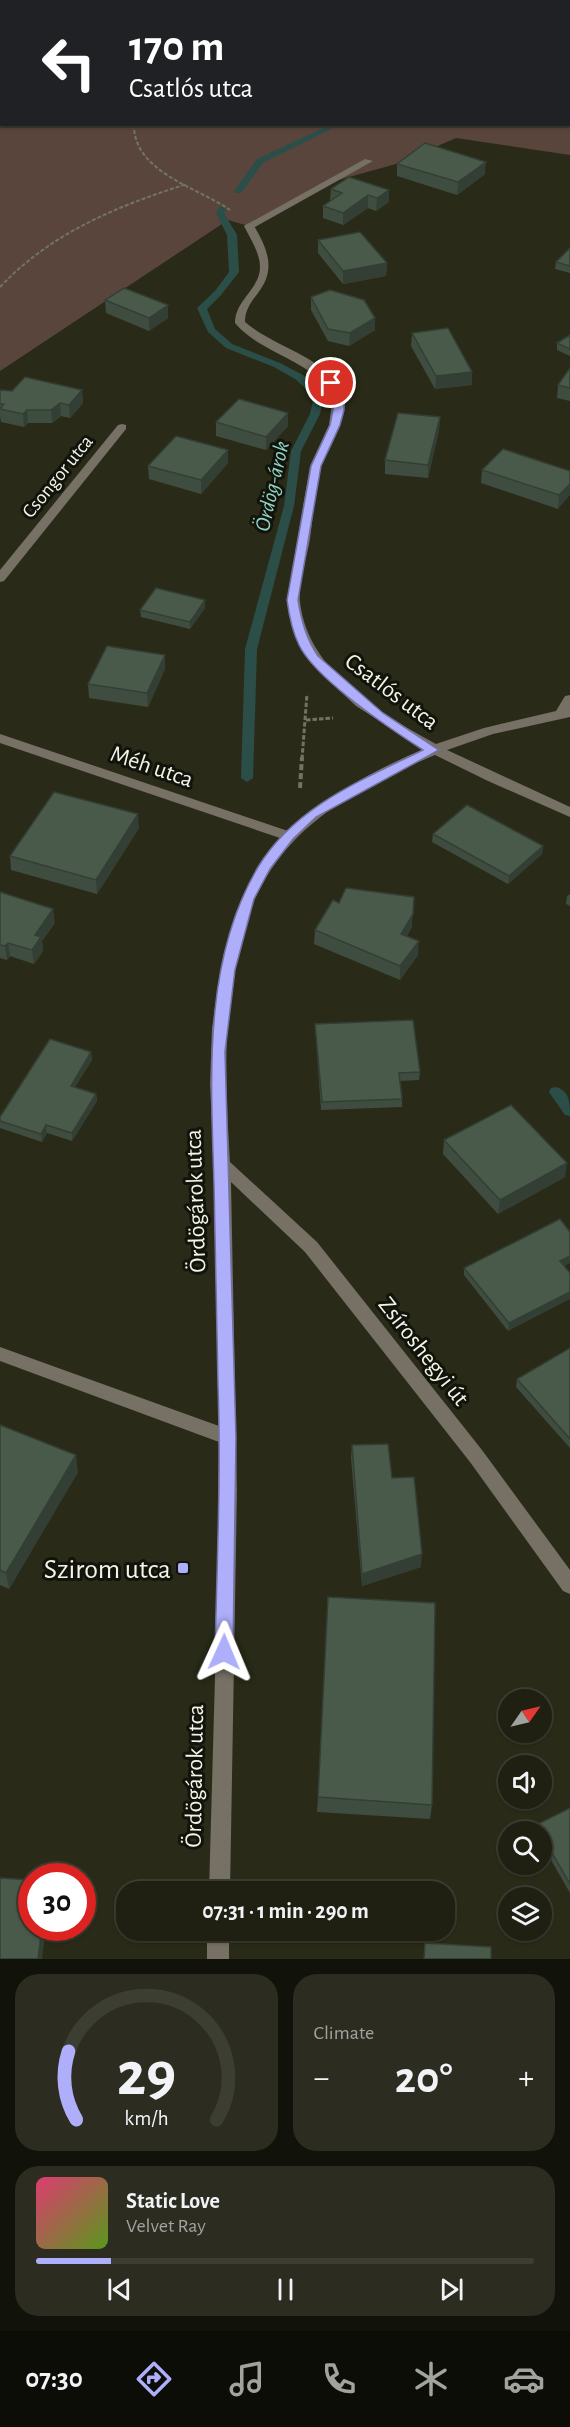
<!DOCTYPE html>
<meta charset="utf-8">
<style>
:root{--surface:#1f2012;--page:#2c2d20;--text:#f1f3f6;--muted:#a1a39f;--line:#3c3e32;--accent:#aeaefa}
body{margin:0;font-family:"Alegreya Sans",sans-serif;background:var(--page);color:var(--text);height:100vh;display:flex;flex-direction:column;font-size:22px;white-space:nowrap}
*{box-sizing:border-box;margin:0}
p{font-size:20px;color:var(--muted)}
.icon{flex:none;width:33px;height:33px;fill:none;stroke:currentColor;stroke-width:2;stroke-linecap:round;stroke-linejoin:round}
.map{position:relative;height:1959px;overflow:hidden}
.drawer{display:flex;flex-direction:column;gap:15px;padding:15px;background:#11120a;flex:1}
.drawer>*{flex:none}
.guide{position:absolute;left:0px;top:0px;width:570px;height:126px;box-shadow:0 2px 4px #0004,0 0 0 2px var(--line);background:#202124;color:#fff;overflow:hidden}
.needle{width:39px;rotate:56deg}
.fabs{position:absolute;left:498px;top:1689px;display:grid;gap:12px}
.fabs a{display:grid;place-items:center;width:54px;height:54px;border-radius:50%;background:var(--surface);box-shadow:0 2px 4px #0004,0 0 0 2px var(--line);font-size:30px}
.speed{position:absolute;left:18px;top:1863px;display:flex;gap:12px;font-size:30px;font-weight:700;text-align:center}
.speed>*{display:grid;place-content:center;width:78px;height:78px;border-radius:50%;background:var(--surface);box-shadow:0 2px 4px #0004,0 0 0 2px var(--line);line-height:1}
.speed .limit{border:9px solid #d22;background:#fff;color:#111}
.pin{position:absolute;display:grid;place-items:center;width:51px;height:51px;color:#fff;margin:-26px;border:3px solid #fff;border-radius:50%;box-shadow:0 2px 6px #0007}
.me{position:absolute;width:66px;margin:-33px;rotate:1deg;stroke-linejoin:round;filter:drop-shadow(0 0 4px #0008)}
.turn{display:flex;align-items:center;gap:21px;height:126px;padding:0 30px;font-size:27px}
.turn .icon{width:78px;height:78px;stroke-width:2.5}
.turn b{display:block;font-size:42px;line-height:51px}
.big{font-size:45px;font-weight:600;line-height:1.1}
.drawer .tile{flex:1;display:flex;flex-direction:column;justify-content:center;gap:9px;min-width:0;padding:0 21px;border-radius:24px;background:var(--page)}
.drawer .dial{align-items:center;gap:0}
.dial svg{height:156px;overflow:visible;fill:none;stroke:var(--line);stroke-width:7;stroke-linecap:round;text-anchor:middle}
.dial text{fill:var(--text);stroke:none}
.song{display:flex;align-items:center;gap:18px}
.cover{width:72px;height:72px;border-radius:9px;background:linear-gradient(135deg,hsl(340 70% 55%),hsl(90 70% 35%))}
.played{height:6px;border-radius:3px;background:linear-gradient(90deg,var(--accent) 15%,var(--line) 15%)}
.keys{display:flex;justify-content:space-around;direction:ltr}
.heat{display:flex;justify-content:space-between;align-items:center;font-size:33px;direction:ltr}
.drawer .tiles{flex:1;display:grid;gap:15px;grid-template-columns:1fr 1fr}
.tile:last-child{grid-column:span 2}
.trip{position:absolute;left:116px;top:1881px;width:339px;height:60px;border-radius:24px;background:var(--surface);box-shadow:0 2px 4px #0004,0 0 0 2px var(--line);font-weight:600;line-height:60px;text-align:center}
.tab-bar{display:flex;height:96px;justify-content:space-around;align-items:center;background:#0c0d07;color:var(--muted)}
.tab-bar .icon{width:42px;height:42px}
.tab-bar .active{color:var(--accent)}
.tab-bar b{font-size:27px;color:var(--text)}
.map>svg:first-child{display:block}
</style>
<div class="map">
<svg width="570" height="1959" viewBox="0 0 570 1959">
<rect width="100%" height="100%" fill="#292b18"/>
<path fill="#5a453c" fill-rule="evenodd" d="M0,0H570V155L456,138L396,164L320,185L249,226L228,220L0,371ZM2,2H568V124H2Z"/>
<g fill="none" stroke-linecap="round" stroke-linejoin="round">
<g fill="#2c4e48" fill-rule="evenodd">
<polygon points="288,0 296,0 298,2 289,2"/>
<polygon points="323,124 331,124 331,129 263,163 241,193 235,193 234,191 257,159 323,128"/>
<polygon points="222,206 226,209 224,213 237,235 239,272 221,295 207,309 215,329 232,344 280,363 303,375 324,395 320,414 301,451 294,506 257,649 253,778 247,782 241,778 245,649 284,506 291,451 310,414 314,396 295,379 274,367 226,348 208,332 197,308 215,291 229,272 227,235 216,213 219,207"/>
<path d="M556,1087C570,1091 570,1104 570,1116L565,1115L549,1092L551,1088Z"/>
</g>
<g stroke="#727463" stroke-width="2" stroke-dasharray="4 2" stroke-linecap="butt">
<path d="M134,124C133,172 197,187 230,210"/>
<path d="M0,287C51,233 117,206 187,184"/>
</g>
<g stroke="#727463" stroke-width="3" stroke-dasharray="4.5 2" stroke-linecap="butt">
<polyline points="306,720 333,718"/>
<polyline points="302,759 307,694"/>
</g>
<polyline stroke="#727463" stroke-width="4" stroke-dasharray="6 3" stroke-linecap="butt" points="300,788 302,757"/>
<polygon fill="#767065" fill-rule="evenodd" points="365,159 373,161 253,228 244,226"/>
<g fill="#767065" fill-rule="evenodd">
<path d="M249,223L253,224C267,248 277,269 258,293C251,302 245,310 245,322C275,348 326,356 343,394C351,411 331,446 323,462C315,483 313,516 310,539C307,556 298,585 300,602C308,672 380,713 436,744L484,728L556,711L565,696L570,695V717L493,734L447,750L570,807V817L488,781L435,755C384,776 330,802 292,843C216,923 224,1060 230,1162L317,1242L482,1450L570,1570V1594L563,1591L470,1462L305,1252L231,1182L237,1490L230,1892H209L217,1605L219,1442L0,1361V1347L219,1426L215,1183L210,1084L212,1028L223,957L236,912L256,870L280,838L0,743V734L288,831C329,795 374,770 424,749L356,706L322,674L296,637L287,600L310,466L329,425L333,396C310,358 262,355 235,323C235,300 260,289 260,267C260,253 250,238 244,226Z"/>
<polygon points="122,424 126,425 126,429 4,581 0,582 0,570 118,425"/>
<rect x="207" y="1930" width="22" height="29"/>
</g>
</g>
<g fill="#3f4d40">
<polygon points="397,164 485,174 457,195 397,176"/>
<polygon points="349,177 389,202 376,211 368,208 343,225 323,218 323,206 330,201 331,189"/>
<polygon points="318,240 387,263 386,276 343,284 318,253"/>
<polygon points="570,248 570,273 555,269 556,262"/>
<polygon points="311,297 375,330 349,346 328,341 311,310"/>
<polygon points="105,300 168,305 168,318 149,331 106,313"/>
<polygon points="412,333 472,385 435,389 411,346"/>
<polygon points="570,335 570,356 557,350 557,343"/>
<polygon points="570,368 570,401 557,398 558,385"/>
<polygon points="0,390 12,391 82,390 83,403 70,418 61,416 52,423 28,423 24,427 1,422 0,416"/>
<polygon points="288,413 288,426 266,450 216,436 216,422"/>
<polygon points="440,417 439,430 428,478 385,474 385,460"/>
<polygon points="228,463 201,494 149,479 148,466"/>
<polygon points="482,470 570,471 558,509 481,483"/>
<polygon points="205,600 205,608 190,629 141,617 140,610"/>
<polygon points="165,655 165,669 148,707 89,698 88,684"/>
<polygon points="139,828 97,894 11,870 10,856"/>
<polygon points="433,834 543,846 542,854 508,884 432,842"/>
<polygon points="0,892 55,923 42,941 43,951 34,964 10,956 7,960 0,958"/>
<polygon points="570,894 570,906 566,904 567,896"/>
<polygon points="339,903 412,927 407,936 418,955 400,980 314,944 315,930"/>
<polygon points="315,1024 420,1072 419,1080 400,1081 402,1099 402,1107 321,1110"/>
<polygon points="91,1052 92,1060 75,1087 96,1094 97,1101 72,1141 47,1133 42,1142 0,1128 0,1117"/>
<polygon points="444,1140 565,1177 498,1214 443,1154"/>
<polygon points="564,1266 508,1331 464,1275 464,1268"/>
<polygon points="570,1348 570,1448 516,1387 517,1379"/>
<polygon points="0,1425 78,1472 9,1589 0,1585"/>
<polygon points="352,1445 392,1478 421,1567 362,1586 351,1458"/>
<polygon points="318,1797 432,1805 430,1819 317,1812"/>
<polygon points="570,1808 570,1893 542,1844 542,1832 535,1832 536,1825"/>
</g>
<g fill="#333f34">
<polygon points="486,162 485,174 457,195 458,182"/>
<polygon points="389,190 389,202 376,211 377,198"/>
<polygon points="368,195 368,208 343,225 343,213"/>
<polygon points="387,263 386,276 343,284 343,271"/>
<polygon points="168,305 168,318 149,331 149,318"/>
<polygon points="375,318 375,330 349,346 350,333"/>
<polygon points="472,372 472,385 435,389 436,376"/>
<polygon points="82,390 83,403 70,418 69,405"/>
<polygon points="60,403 61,416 52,423 51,410"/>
<polygon points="27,410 28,423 24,427 23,414"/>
<polygon points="288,413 288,426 266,450 266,437"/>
<polygon points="440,417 439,430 428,478 428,465"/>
<polygon points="228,450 228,463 201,494 201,480"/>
<polygon points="570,484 570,495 558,509 559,495"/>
<polygon points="205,600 205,608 190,629 190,622"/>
<polygon points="165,655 165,669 148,707 147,693"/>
<polygon points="138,814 139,828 97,894 96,880"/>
<polygon points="543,846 542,854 508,884 509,876"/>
<polygon points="414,897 412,927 401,947 401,934"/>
<polygon points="53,909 55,923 42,941 43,951 34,964 32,950 35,935"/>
<polygon points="419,941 418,955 400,980 400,966"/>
<polygon points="8,943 10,956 7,960 5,946"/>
<polygon points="91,1052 92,1060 71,1093 71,1086"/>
<polygon points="96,1094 97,1101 72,1141 72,1133"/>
<polygon points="46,1125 47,1133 42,1142 41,1134"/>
<polygon points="567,1163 565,1177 498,1214 500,1200"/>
<polygon points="570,1256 570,1263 559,1269 560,1261"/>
<polygon points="570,1292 570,1299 508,1331 509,1323"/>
<polygon points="76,1455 78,1472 9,1589 6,1573"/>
<polygon points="422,1554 421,1567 362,1586 362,1574"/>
<polygon points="42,1928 46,1928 42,1959 38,1959"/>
</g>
<g fill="#495a4a" stroke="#333f34" stroke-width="1.5">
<polygon points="425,143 486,162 458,182 397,164"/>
<polygon points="349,177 389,190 377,198 368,195 343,213 323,206 342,193 331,189"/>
<polygon points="360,232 387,263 343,271 318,240"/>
<polygon points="570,248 570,266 556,262"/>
<polygon points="124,288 168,305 149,318 105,300"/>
<polygon points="330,290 364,300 375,318 350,333 328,329 311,297"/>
<polygon points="448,328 472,372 436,376 412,333"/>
<polygon points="570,335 570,349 557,343"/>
<polygon points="570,368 570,388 558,385"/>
<polygon points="25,377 82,390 69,405 60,403 51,410 27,410 23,414 0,409 4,404 0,404 0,390 12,391"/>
<polygon points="239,399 288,413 266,437 216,422"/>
<polygon points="398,413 440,417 428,465 385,460"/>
<polygon points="176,436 228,450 201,480 148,466"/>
<polygon points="503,449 570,471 570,484 559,495 482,470"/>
<polygon points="156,588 205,600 190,622 140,610"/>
<polygon points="107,646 165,655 147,693 88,684"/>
<polygon points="54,792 138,814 96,880 10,856"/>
<polygon points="467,805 543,846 509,876 433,834"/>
<polygon points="346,888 414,897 413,914 401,934 419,941 400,966 315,930 333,900 339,903"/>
<polygon points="0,892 53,909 35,935 41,937 32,950 8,943 5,946 0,945"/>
<polygon points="413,1020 420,1072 399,1073 402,1099 322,1102 315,1024"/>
<polygon points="50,1039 91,1052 71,1086 96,1094 72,1133 46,1125 41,1134 0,1121 0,1117"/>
<polygon points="511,1105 567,1163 500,1200 444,1140"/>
<polygon points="560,1219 570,1232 570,1256 560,1261 570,1273 570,1292 509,1323 464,1268"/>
<polygon points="570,1348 570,1439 517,1379"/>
<polygon points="0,1425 76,1455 6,1573 0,1570"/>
<polygon points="388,1444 392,1478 414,1477 422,1554 362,1574 352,1445"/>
<polygon points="328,1597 435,1603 432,1805 318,1797"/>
<polygon points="570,1808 570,1884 542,1835 542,1832 540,1832 536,1825"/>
<polygon points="0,1878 32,1880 32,1928 42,1928 38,1959 0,1959"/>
<polygon points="425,1943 491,1947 491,1959 424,1959"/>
</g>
<path fill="#aeaefa" stroke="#7171a2" stroke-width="1.5" d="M331,380L334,381L344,396V410L340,425L321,466L298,600C301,620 306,639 318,656L383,713L439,750L316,817L293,839L270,869L254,899L235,970L225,1052L236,1437L233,1652L230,1658L224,1660L218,1658L215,1652C217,1563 221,1475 218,1386C217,1319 215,1252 214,1185C211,1080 202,962 258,867C295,806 362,780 423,750C389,728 316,680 299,645C292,631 289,615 287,600L311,466L330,425L333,410L334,396L326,383Z"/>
<rect fill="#aeaefa" stroke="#12130a" stroke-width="2" x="177" y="1562" width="12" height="12" rx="3"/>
<g text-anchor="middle" stroke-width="6" stroke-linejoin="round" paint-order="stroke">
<g font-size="20" fill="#f3f4e8" stroke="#12130a">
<text transform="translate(57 476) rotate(-51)" y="7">Csongor utca</text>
</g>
<g font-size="22" font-style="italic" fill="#90d5c8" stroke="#12130a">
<text transform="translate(271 486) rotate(-77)" y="8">Ördög-árok</text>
</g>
<g font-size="24" fill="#f3f4e8" stroke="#12130a">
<text transform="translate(392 691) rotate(37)" y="8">Csatlós utca</text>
<text transform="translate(152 766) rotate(19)" y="8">Méh utca</text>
<text transform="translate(195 1201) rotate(-92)" y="8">Ördögárok utca</text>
<text transform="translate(424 1351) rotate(52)" y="8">Zsíroshegyi út</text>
<text transform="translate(194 1776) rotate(-89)" y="8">Ördögárok utca</text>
</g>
<g font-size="28" fill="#f3f4e8" stroke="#12130a" text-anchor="end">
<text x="171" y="1578">Szirom utca</text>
</g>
</g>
</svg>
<div class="fabs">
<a><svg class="needle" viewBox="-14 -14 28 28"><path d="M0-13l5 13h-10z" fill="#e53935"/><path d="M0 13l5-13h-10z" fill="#a1a39f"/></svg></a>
<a><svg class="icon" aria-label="sound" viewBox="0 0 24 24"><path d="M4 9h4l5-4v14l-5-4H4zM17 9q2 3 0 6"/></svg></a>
<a><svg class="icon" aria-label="search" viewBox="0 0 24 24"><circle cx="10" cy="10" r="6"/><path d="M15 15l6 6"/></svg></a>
<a><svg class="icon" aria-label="layers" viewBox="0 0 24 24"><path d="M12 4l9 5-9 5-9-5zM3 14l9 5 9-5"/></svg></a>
</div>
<div class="speed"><div class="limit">30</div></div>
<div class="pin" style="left:331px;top:383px;background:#d93025"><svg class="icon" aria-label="arrive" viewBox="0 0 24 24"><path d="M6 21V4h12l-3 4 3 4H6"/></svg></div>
<svg class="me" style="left:224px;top:1652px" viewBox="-20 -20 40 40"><path d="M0-17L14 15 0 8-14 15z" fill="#aeaefa" stroke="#fff" stroke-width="4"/></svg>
<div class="trip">07:31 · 1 min · 290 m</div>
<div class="guide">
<div class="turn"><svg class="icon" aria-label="left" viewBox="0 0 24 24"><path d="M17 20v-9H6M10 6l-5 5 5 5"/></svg><div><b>170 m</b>Csatlós utca</div></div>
</div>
</div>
<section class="drawer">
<div class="tiles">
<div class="tile dial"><svg viewBox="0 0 100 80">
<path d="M14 69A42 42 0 1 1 86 69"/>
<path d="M14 69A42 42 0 0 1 10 34" stroke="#aeaefa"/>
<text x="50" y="56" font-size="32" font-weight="700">29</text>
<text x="50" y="72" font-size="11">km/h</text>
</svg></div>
<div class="tile"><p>Climate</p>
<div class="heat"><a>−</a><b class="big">20°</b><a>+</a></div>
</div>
<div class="tile">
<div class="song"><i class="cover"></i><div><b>Static Love</b><p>Velvet Ray</p></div></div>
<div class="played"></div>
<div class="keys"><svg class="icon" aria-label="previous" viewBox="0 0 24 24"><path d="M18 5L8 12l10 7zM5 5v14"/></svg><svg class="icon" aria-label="pause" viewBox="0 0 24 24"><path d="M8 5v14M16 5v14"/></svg><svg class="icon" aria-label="next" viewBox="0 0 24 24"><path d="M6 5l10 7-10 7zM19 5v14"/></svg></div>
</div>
</div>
</section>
<nav class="tab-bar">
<b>07:30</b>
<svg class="icon active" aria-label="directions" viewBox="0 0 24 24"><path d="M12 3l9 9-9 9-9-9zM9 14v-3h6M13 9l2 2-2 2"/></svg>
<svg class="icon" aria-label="music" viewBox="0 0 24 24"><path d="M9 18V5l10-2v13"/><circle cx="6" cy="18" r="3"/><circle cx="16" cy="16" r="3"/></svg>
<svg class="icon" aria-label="phone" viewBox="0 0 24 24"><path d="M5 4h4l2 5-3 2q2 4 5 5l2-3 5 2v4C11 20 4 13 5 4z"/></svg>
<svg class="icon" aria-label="climate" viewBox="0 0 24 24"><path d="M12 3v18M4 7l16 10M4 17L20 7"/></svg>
<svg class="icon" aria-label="car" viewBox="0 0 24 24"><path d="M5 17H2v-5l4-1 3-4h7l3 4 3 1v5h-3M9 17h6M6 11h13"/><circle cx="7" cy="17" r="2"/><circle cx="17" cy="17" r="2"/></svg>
</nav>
